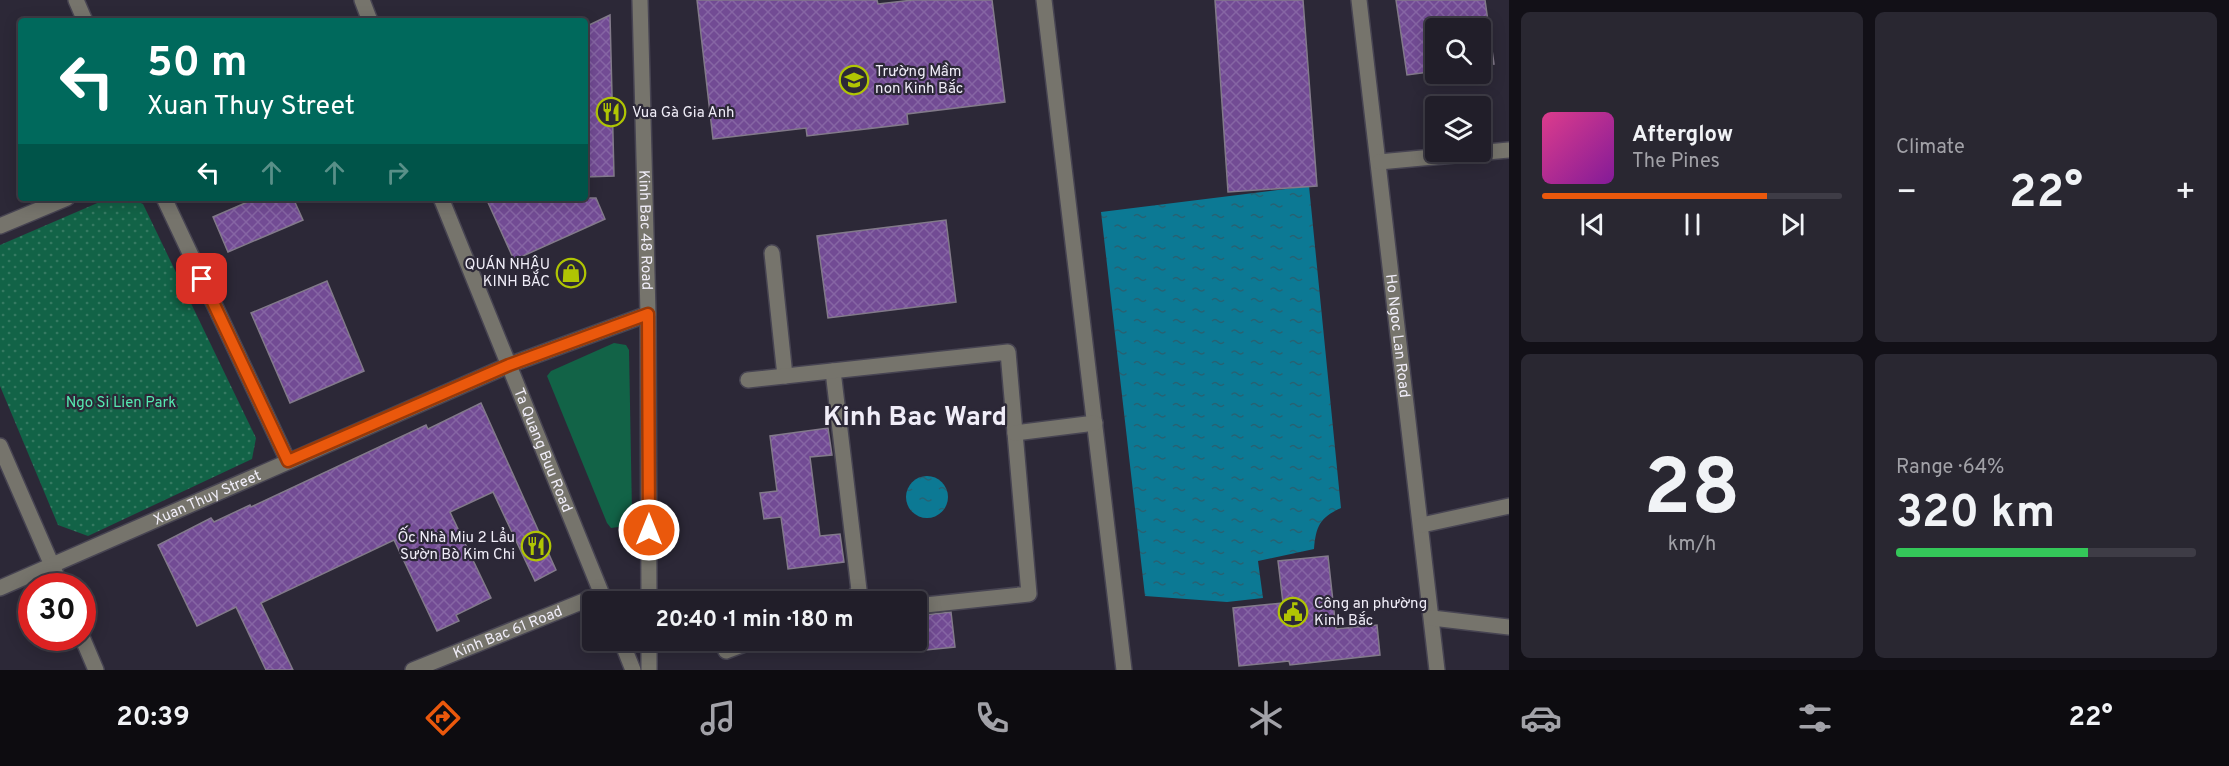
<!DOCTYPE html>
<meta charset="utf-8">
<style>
:root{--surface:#211e29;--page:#292731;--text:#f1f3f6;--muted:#a2a2a8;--line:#3e3c46;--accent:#ea580c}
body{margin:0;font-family:Overpass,sans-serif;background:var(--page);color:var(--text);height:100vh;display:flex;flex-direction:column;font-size:22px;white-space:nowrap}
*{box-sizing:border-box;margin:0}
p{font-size:20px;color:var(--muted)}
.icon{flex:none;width:33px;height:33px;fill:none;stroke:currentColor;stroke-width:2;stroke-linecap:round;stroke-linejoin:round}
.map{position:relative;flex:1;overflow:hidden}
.sheet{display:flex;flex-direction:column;gap:12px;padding:12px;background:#121017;width:720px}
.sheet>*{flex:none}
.top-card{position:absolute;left:18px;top:18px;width:570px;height:183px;border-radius:6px;box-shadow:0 3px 15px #0003,0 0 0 2px var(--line);background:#00695c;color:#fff;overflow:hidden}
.tools{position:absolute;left:1425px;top:18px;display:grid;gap:12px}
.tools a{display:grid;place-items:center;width:66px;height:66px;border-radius:6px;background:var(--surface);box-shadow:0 3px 15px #0003,0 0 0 2px var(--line);font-size:30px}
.speed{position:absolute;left:18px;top:573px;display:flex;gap:12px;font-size:30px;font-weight:700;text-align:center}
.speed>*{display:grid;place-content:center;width:78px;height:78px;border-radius:50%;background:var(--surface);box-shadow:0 3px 15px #0003,0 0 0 2px var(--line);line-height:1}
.speed .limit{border:9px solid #d22;background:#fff;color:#111}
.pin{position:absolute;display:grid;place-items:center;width:51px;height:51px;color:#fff;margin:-26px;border-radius:12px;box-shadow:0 3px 9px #0006}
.me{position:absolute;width:66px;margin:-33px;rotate:0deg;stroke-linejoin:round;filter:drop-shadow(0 0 4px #0008)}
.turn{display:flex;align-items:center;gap:21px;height:126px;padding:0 30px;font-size:27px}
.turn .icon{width:78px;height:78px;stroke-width:2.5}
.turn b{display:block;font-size:42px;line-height:51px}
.lanes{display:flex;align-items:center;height:57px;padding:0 30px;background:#0003;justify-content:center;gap:30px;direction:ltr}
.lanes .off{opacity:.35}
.big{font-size:45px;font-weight:700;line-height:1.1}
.sheet .tile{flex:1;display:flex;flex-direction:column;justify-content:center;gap:9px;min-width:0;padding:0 21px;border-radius:9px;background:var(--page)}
.sheet .dial{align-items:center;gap:0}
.dial b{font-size:78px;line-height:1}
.song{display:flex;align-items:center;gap:18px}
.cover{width:72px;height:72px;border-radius:9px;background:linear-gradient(135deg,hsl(330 70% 55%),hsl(290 70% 35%))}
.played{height:6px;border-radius:3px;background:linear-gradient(90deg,var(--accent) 75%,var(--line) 75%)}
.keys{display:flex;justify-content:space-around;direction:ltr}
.heat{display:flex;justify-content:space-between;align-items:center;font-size:33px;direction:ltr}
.charge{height:9px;border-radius:4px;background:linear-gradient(90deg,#34c759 64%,var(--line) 0)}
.sheet .tiles{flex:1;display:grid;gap:12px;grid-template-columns:repeat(2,1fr)}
.trip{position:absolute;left:582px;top:591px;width:345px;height:60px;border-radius:6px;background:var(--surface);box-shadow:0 3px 15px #0003,0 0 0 2px var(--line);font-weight:700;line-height:60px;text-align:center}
.menu{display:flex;height:96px;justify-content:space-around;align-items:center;background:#0d0c10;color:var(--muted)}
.menu .icon{width:42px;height:42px}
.menu .on{color:var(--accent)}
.menu b{font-size:27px;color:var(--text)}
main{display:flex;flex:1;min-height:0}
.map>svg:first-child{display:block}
</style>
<main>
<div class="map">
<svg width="1509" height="670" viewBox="0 0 1509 670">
<defs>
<pattern id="grass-dots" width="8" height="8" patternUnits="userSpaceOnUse" patternTransform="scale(1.5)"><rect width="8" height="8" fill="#126347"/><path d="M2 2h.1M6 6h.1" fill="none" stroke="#357a62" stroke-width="1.8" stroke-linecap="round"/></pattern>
<pattern id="water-ripples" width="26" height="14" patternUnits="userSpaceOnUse" patternTransform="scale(1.5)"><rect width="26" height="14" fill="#0c7994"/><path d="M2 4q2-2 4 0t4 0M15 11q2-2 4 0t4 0" fill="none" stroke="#276273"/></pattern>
<pattern id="building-cross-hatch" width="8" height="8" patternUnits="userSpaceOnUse" patternTransform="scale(1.5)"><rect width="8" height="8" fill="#724b94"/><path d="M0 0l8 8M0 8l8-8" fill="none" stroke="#8665a4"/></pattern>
</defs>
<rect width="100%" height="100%" fill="#2c2837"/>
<polygon fill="url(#grass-dots)" points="109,198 129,198 143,204 256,438 252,459 88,536 58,525 0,386 0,245"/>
<polygon fill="#126347" points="614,343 626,345 629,350 632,512 626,526 611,528 607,523 547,376 551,371"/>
<g fill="url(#water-ripples)">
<path d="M1309,186L1341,508C1319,518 1316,527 1314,549L1258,561L1263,598L1227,602L1145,596L1101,212Z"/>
<circle cx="927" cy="497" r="21"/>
</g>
<g fill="url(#building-cross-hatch)" stroke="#827a8a" stroke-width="1.5">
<polygon points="697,0 877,0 878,4 913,0 992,0 1005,102 907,114 908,124 807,136 806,128 713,139"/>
<polygon points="1215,0 1303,0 1317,186 1228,192"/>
<polygon points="1396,0 1485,0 1494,64 1480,65 1480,28 1436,28 1436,71 1407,75"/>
<polygon points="610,15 614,176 585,177 585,27"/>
<polygon points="257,198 293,198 303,220 228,252 213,217"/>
<polygon points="486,198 596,198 605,219 514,260"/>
<polygon points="946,220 956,302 828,318 817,236"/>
<polygon points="327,281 364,371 290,403 251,313"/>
<polygon points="481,403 556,570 535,581 493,492 450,512 491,598 456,615 459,621 437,631 394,540 261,603 293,670 266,670 236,607 197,626 158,545 211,518 214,522 250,505 251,507 426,425 428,429"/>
<polygon points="828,428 832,455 810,457 820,536 840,534 844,562 788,569 781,517 764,519 760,493 777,491 770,436"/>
<polygon points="1328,556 1336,629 1377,625 1380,655 1290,665 1289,661 1239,666 1233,608 1283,603 1278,561"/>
<polygon points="951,612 955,647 916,651 916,616"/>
</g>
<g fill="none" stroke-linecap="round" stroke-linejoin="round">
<g stroke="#474452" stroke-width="18">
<g id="minor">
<polyline points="76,0 85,21"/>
<polyline points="362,0 370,21"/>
<path id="s1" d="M640,0L648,314L649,602"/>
<polyline points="1044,0 1124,670"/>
<path id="s2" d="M1359,0L1437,670"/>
<polyline points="1379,162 1509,150"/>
<polyline points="164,198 288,461"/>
<path id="s3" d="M441,198L605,602"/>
<polyline points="0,226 67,198"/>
<polyline points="772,253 785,376"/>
<polyline points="833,371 859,590 850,602"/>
<polyline points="748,380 1008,352 1029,594 916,606"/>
<polyline points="1015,433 1095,423"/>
<polyline points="0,446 61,586"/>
<polyline points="1422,525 1509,506"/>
<path id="s4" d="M0,588L509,365L648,314"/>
<polyline points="1432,618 1509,627"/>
<polyline points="82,637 96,670"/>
<polyline points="621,640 633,670"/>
<polyline points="649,640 649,670"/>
<polyline points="726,651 755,640"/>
<path id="s5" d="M413,670L601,594"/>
</g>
</g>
<use href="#minor" stroke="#76746c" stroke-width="15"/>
</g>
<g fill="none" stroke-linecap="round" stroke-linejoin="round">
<g stroke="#983908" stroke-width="15">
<polyline id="route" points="202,279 288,461 509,365 648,314 649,530"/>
</g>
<use href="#route" stroke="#ea580c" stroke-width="10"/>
</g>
<defs>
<g id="school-ring" transform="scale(1.5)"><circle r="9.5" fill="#2c2837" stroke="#b0c503" stroke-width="1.5"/><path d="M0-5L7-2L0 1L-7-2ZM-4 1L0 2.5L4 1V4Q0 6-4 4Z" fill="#b0c503"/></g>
<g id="restaurant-ring" transform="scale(1.5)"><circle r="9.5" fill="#2c2837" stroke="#b0c503" stroke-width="1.5"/><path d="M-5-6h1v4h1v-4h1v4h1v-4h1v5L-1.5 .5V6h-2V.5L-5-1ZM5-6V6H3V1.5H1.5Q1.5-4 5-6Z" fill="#b0c503"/></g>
<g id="shop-ring" transform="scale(1.5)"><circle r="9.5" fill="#2c2837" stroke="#b0c503" stroke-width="1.5"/><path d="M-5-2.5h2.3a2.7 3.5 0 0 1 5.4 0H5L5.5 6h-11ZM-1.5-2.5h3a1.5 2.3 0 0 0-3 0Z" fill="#b0c503"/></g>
<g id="civic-ring" transform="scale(1.5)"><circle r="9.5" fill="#2c2837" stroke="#b0c503" stroke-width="1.5"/><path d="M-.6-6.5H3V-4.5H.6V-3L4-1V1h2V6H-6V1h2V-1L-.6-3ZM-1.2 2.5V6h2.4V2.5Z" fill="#b0c503"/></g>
</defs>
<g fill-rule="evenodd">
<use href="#school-ring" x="854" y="80"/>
<use href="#restaurant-ring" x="611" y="112"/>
<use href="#shop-ring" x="571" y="273"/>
<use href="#restaurant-ring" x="536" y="546"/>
<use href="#civic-ring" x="1293" y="612"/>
</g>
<g text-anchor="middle" stroke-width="4.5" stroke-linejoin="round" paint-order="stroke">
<g font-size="15" fill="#f0edf8" stroke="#2c2837" text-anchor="start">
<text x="875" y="76">Trường Mầm<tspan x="875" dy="17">non Kinh Bắc</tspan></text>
<text x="632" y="117">Vua Gà Gia Anh</text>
<text x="550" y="269" text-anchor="end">QUÁN NHẬU<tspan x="550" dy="17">KINH BẮC</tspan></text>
<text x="515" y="542" text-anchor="end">Ốc Nhà Miu 2 Lẩu<tspan x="515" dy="17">Sườn Bò Kim Chi</tspan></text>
<text x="1314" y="608">Công an phường<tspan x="1314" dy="17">Kinh Bắc</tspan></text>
</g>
<g font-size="15" fill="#f0edf8" stroke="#2c2837">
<text dy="5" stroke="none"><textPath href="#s1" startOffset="230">Kinh Bac 48 Road</textPath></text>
<text dy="5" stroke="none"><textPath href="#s2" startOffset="338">Ho Ngoc Lan Road</textPath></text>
<text dy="5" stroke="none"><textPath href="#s3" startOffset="272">Ta Quang Buu Road</textPath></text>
<text dy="5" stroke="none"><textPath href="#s4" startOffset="226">Xuan Thuy Street</textPath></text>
<text dy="5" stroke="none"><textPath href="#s5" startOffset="102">Kinh Bac 61 Road</textPath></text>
</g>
<g font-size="15" fill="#55e8b0" stroke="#2c2837">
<text x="121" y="407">Ngo Si Lien Park</text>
</g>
<g font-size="27" font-weight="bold" fill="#f0edf8" stroke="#2c2837">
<text x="915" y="425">Kinh Bac Ward</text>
</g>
</g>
</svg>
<div class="tools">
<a><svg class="icon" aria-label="search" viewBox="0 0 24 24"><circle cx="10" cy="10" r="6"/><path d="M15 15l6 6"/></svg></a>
<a><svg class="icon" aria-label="layers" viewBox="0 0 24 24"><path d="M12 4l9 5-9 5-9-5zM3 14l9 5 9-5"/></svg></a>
</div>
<div class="speed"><div class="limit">30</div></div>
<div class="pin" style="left:202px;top:279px;background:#d93025"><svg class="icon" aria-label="arrive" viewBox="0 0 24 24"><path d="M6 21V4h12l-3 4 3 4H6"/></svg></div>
<svg class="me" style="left:649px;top:530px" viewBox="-20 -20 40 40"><circle r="17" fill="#ea580c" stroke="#fff" stroke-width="3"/><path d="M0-11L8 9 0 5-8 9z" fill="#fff"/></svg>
<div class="trip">20:40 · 1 min · 180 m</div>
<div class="top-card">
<div class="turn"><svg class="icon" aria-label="left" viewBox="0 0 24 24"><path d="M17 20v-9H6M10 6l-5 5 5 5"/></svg><div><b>50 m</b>Xuan Thuy Street</div></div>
<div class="lanes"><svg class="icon" aria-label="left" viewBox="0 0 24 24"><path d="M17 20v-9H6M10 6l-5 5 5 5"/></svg><svg class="icon off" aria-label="ahead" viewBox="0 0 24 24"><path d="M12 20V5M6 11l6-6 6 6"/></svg><svg class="icon off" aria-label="ahead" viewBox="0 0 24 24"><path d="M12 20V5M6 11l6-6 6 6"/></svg><svg class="icon off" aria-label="right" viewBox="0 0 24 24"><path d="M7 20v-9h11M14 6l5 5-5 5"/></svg></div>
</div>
</div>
<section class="sheet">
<div class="tiles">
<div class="tile">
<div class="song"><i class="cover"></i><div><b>Afterglow</b><p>The Pines</p></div></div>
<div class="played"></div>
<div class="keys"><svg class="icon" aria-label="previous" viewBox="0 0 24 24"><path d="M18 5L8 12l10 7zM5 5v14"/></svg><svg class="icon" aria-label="pause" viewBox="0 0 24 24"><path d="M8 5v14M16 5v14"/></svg><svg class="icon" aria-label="next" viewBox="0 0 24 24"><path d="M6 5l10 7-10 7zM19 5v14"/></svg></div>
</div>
<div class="tile"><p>Climate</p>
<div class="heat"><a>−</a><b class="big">22°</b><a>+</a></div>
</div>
<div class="tile dial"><b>28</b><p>km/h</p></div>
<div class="tile"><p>Range · 64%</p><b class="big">320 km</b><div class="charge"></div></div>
</div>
</section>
</main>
<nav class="menu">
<b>20:39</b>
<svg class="icon on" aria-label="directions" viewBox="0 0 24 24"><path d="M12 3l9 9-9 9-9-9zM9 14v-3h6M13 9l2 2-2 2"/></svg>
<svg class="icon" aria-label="music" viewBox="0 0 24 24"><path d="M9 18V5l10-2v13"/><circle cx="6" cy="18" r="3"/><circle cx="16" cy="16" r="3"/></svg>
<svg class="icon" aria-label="phone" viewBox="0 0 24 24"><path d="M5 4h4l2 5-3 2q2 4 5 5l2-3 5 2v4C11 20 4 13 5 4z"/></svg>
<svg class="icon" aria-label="climate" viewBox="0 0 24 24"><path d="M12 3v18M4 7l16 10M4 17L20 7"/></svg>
<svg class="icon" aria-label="car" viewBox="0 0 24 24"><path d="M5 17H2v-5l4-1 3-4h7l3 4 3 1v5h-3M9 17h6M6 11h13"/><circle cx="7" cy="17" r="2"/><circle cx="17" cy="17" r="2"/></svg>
<svg class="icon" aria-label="filters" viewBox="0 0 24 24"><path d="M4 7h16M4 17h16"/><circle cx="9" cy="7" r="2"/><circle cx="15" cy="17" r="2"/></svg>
<b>22°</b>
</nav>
